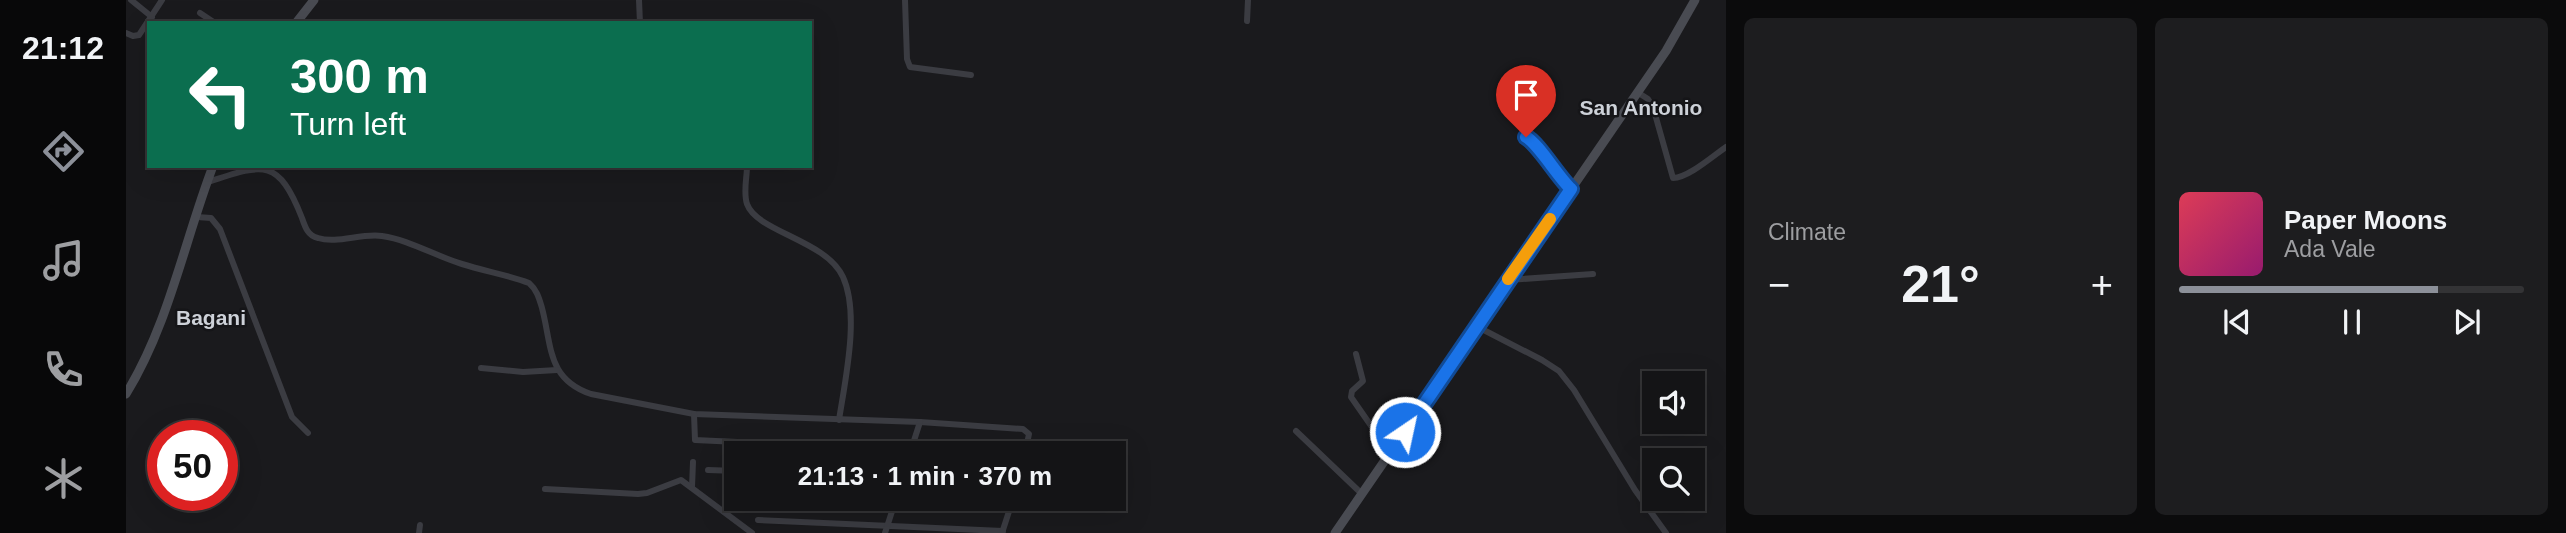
<!DOCTYPE html>
<meta charset="utf-8">
<style>
:root{--surface:#141416;--page:#1d1d1f;--text:#f1f3f6;--muted:#9d9ea1;--line:#333335;--accent:#8c9099}
body{margin:0;font-family:Helvetica,sans-serif;background:var(--page);color:var(--text);height:100vh;display:flex;flex-direction:column;font-size:26px;white-space:nowrap}
*{box-sizing:border-box;margin:0}
p{font-size:23px;color:var(--muted)}
.icon{flex:none;width:38px;height:38px;fill:none;stroke:currentColor;stroke-width:2;stroke-linecap:round;stroke-linejoin:round}
.map{position:relative;flex:1;overflow:hidden}
.panel{display:flex;flex-direction:column;gap:18px;padding:18px;background:#0b0b0c;width:840px}
.panel>*{flex:none}
.top-card{position:absolute;left:21px;top:21px;width:665px;height:147px;border-radius:0px;box-shadow:0 7px 28px #0002,0 0 0 2px var(--line);background:#0b6e4f;color:#fff;overflow:hidden}
.controls{position:absolute;left:1516px;top:371px;display:grid;gap:14px}
.controls a{display:grid;place-items:center;width:63px;height:63px;border-radius:0px;background:var(--surface);box-shadow:0 7px 28px #0002,0 0 0 2px var(--line);font-size:35px}
.speed{position:absolute;left:21px;top:420px;display:flex;gap:14px;font-size:35px;font-weight:700;text-align:center}
.speed>*{display:grid;place-content:center;width:91px;height:91px;border-radius:50%;background:var(--surface);box-shadow:0 7px 28px #0002,0 0 0 2px var(--line);line-height:1}
.speed .limit{border:10px solid #d22;background:#fff;color:#111}
.pin{position:absolute;display:grid;place-items:center;width:60px;height:60px;color:#fff;margin:-72px -30px;border-radius:50% 50% 50% 0;rotate:-45deg;box-shadow:0 0 7px #0007}
.pin .icon{rotate:45deg}
.me{position:absolute;width:77px;margin:-38px;rotate:34deg;stroke-linejoin:round;filter:drop-shadow(0 0 5px #0008)}
.turn{display:flex;align-items:center;gap:24px;height:147px;padding:0 28px;font-size:32px}
.turn .icon{width:91px;height:91px;stroke-width:2.5}
.turn b{display:block;font-size:49px;line-height:60px}
.big{font-size:52px;font-weight:700;line-height:1.1}
.panel .card{flex:1;display:flex;flex-direction:column;justify-content:center;gap:10px;min-width:0;padding:0 24px;border-radius:10px;background:var(--page)}
.song{display:flex;align-items:center;gap:21px}
.cover{width:84px;height:84px;border-radius:10px;background:linear-gradient(135deg,hsl(350 70% 55%),hsl(320 70% 35%))}
.played{height:7px;border-radius:4px;background:linear-gradient(90deg,var(--accent) 75%,var(--line) 75%)}
.keys{display:flex;justify-content:space-around;direction:ltr}
.heat{display:flex;justify-content:space-between;align-items:center;font-size:38px;direction:ltr}
.panel .tiles{flex:1;display:grid;gap:18px;grid-template-columns:repeat(2,1fr)}
.trip{position:absolute;left:598px;top:441px;width:402px;height:70px;border-radius:0px;background:var(--surface);box-shadow:0 7px 28px #0002,0 0 0 2px var(--line);font-weight:700;line-height:70px;text-align:center}
main{display:flex;flex:1;min-height:0}
.tab-bar{display:flex;flex-direction:column;width:126px;justify-content:space-around;align-items:center;background:#080809;color:var(--muted)}
.tab-bar .icon{width:49px;height:49px}
.tab-bar .selected{color:var(--accent)}
.tab-bar b{font-size:32px;color:var(--text)}
.map>svg:first-child{display:block}
</style>
<main>
<nav class="tab-bar">
<b>21:12</b>
<svg class="icon selected" aria-label="directions" viewBox="0 0 24 24"><path d="M12 3l9 9-9 9-9-9zM9 14v-3h6M13 9l2 2-2 2"/></svg>
<svg class="icon" aria-label="music" viewBox="0 0 24 24"><path d="M9 18V5l10-2v13"/><circle cx="6" cy="18" r="3"/><circle cx="16" cy="16" r="3"/></svg>
<svg class="icon" aria-label="phone" viewBox="0 0 24 24"><path d="M5 4h4l2 5-3 2q2 4 5 5l2-3 5 2v4C11 20 4 13 5 4z"/></svg>
<svg class="icon" aria-label="climate" viewBox="0 0 24 24"><path d="M12 3v18M4 7l16 10M4 17L20 7"/></svg>
</nav>
<div class="map">
<svg width="1600" height="533" viewBox="0 0 1600 533">
<rect width="100%" height="100%" fill="#1a1a1d"/>
<g fill="none" stroke-linecap="round" stroke-linejoin="round">
<g stroke="#3b3c42" stroke-width="6">
<polyline points="5,0 26,17"/>
<polyline points="513,0 514,23"/>
<polyline points="779,0 781,59 784,67 845,75"/>
<polyline points="74,13 89,23"/>
<polyline points="1121,21 1122,0"/>
<polyline points="0,33 7,36 13,35 36,0"/>
<path d="M1511,92L1522,99L1527,107L1547,178C1562,178 1587,156 1600,147"/>
<path d="M1400,137C1411,142 1433,177 1445,189"/>
<path d="M621,166C621,178 617,192 621,204C631,232 700,240 717,277C734,314 719,381 713,420"/>
<path d="M82,182C137,164 152,157 176,218C179,227 182,236 192,238C211,244 235,233 256,236C284,240 309,256 336,264C358,271 382,275 403,283C411,290 413,298 416,308C426,346 421,379 465,394L568,414L794,422L897,429L903,434L899,453"/>
<polyline points="71,217 85,218 94,229 166,417 182,433"/>
<polyline points="1382,280 1467,274"/>
<polyline points="1350,326 1416,360 1433,371 1448,390 1509,490 1540,533"/>
<polyline points="1230,354 1237,381 1226,391 1225,397 1264,453"/>
<polyline points="355,368 397,372 431,370"/>
<polyline points="568,414 569,440 849,453"/>
<polyline points="1170,431 1236,494"/>
<polyline points="784,453 794,422"/>
<polyline points="582,470 611,471"/>
<polyline points="566,487 567,462"/>
<polyline points="419,489 512,494 521,493 555,480 626,533"/>
<polyline points="762,499 886,503"/>
<polyline points="632,520 877,531"/>
<polyline points="293,533 294,525"/>
<polyline points="759,533 770,499"/>
<polyline points="876,533 887,499"/>
</g>
<g stroke="#494b52" stroke-width="9">
<polyline points="170,23 188,0"/>
<path d="M0,394C43,324 58,242 87,166"/>
<polyline points="1209,533 1540,51 1569,0"/>
</g>
</g>
<g fill="none" stroke-linecap="round" stroke-linejoin="round">
<g stroke="#114b97" stroke-width="18">
<path id="route" d="M1279,432L1445,189C1432,177 1412,143 1400,137"/>
</g>
<use href="#route" stroke="#1a73e8" stroke-width="12"/>
<polyline stroke="#f59e0b" stroke-width="12" points="1382,279 1424,219"/>
</g>
<g text-anchor="middle" stroke-width="5" stroke-linejoin="round" paint-order="stroke">
<g font-size="21" font-weight="bold" fill="#cdd1d8" stroke="#151518">
<text x="1515" y="115">San Antonio</text>
<text x="85" y="325">Bagani</text>
</g>
</g>
</svg>
<div class="controls">
<a><svg class="icon" aria-label="sound" viewBox="0 0 24 24"><path d="M4 9h4l5-4v14l-5-4H4zM17 9q2 3 0 6"/></svg></a>
<a><svg class="icon" aria-label="search" viewBox="0 0 24 24"><circle cx="10" cy="10" r="6"/><path d="M15 15l6 6"/></svg></a>
</div>
<div class="speed"><div class="limit">50</div></div>
<div class="pin" style="left:1400px;top:137px;background:#d93025"><svg class="icon" aria-label="arrive" viewBox="0 0 24 24"><path d="M6 21V4h12l-3 4 3 4H6"/></svg></div>
<svg class="me" style="left:1279px;top:432px" viewBox="-20 -20 40 40"><circle r="17" fill="#1a73e8" stroke="#fff" stroke-width="3"/><path d="M0-11L8 9 0 5-8 9z" fill="#fff"/></svg>
<div class="trip">21:13 · 1 min · 370 m</div>
<div class="top-card">
<div class="turn"><svg class="icon" aria-label="left" viewBox="0 0 24 24"><path d="M17 20v-9H6M10 6l-5 5 5 5"/></svg><div><b>300 m</b>Turn left</div></div>
</div>
</div>
<section class="panel">
<div class="tiles">
<div class="card"><p>Climate</p>
<div class="heat"><a>−</a><b class="big">21°</b><a>+</a></div>
</div>
<div class="card">
<div class="song"><i class="cover"></i><div><b>Paper Moons</b><p>Ada Vale</p></div></div>
<div class="played"></div>
<div class="keys"><svg class="icon" aria-label="previous" viewBox="0 0 24 24"><path d="M18 5L8 12l10 7zM5 5v14"/></svg><svg class="icon" aria-label="pause" viewBox="0 0 24 24"><path d="M8 5v14M16 5v14"/></svg><svg class="icon" aria-label="next" viewBox="0 0 24 24"><path d="M6 5l10 7-10 7zM19 5v14"/></svg></div>
</div>
</div>
</section>
</main>
